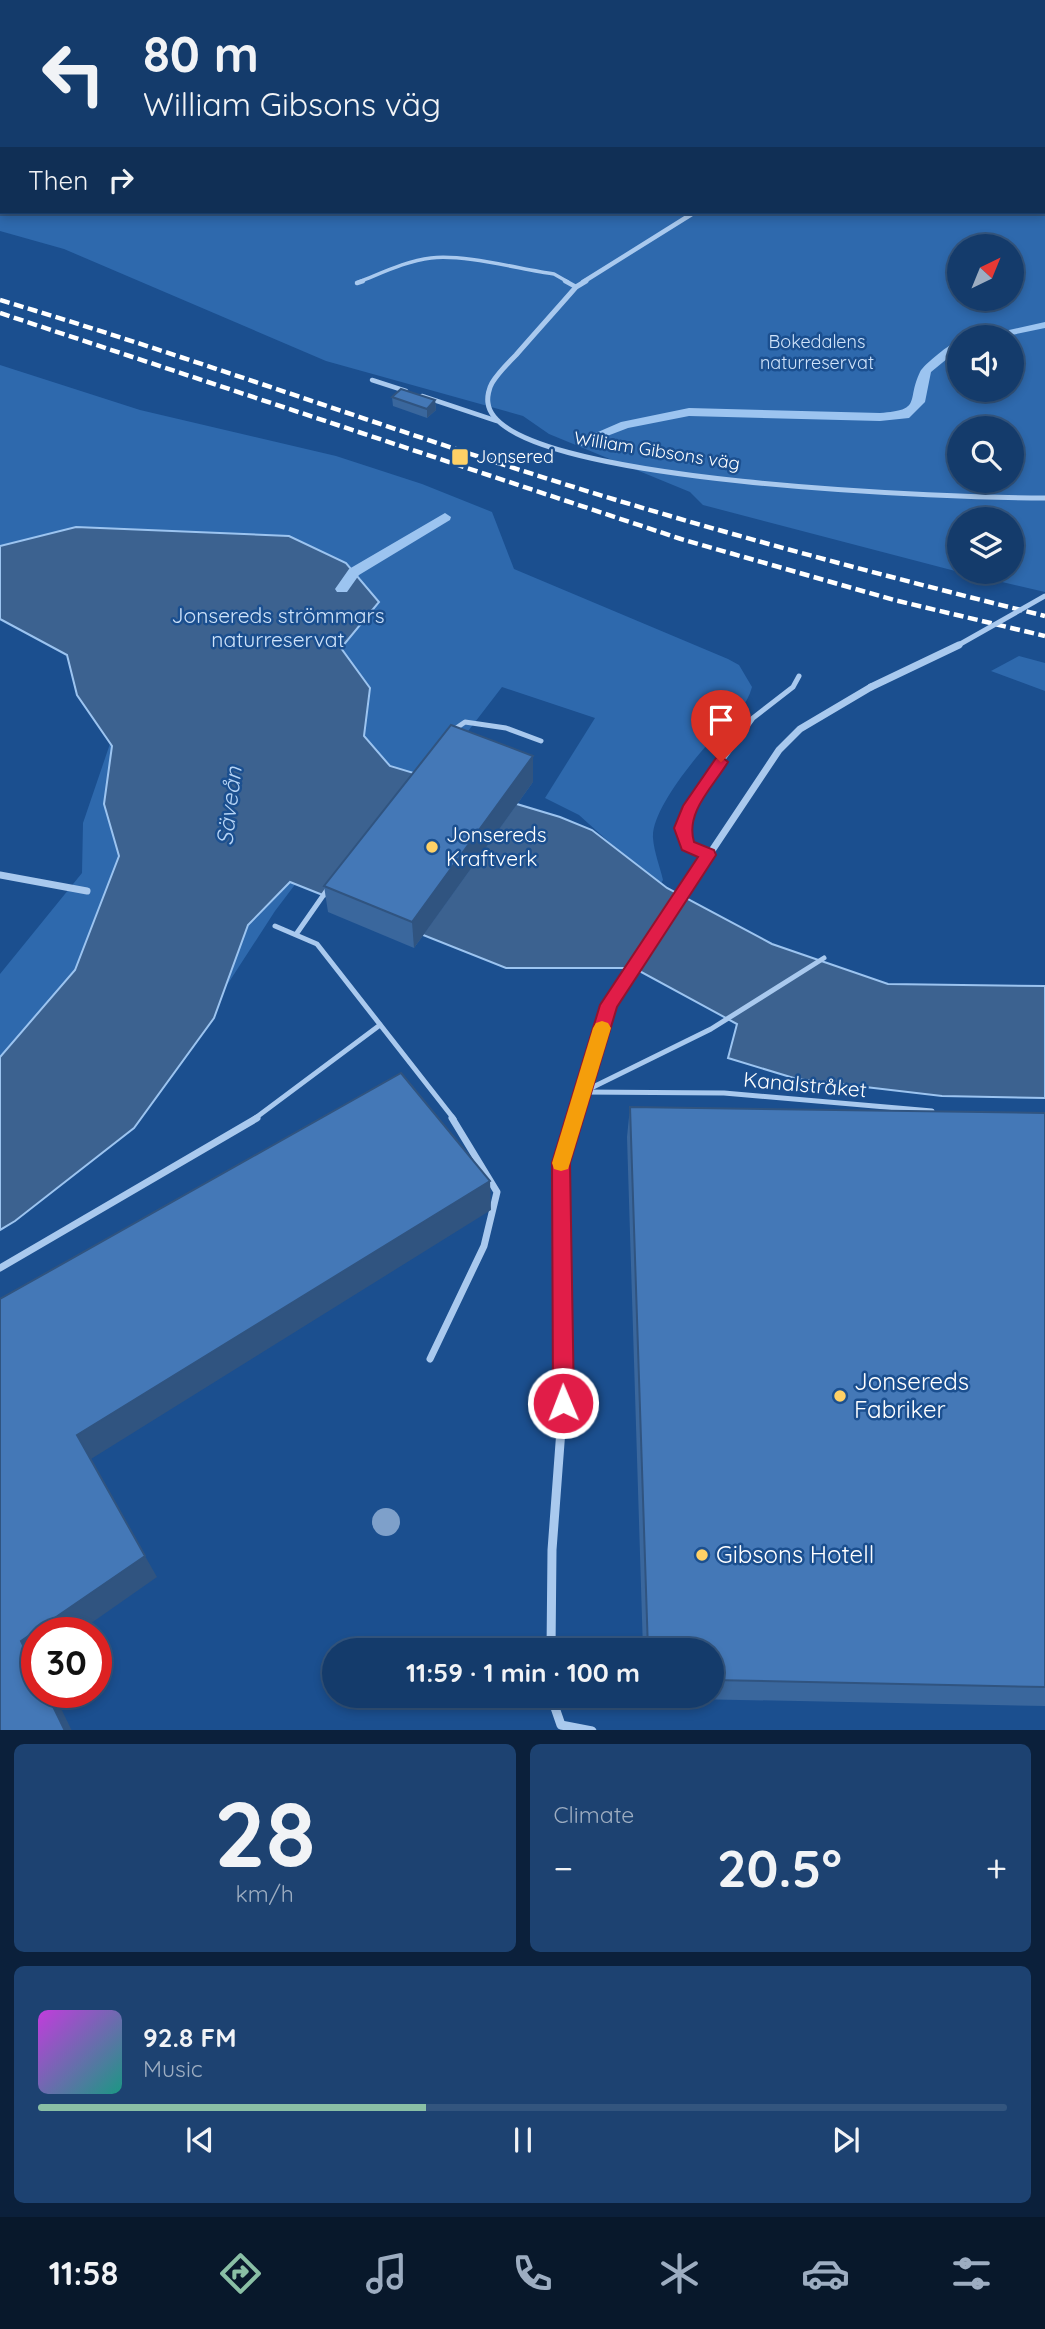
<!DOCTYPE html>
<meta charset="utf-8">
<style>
:root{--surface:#143b6b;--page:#1d4271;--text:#f1f3f6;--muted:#9dadc1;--line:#33557e;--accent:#8abfa5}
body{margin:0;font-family:Quicksand,sans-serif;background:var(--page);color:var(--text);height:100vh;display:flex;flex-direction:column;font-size:26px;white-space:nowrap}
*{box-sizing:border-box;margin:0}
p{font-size:23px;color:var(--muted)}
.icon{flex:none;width:38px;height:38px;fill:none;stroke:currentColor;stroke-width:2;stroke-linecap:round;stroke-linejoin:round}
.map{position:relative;height:1730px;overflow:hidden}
.panel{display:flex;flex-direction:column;gap:14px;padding:14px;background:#0b203b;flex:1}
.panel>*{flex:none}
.banner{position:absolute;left:0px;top:0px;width:1046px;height:214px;box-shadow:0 4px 10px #0003,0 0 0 2px var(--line);background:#143b6b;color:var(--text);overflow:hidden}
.needle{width:46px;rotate:43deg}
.fabs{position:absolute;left:947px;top:234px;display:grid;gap:14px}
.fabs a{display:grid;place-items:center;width:77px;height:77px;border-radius:50%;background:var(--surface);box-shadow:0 4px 10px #0003,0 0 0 2px var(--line);font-size:35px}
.speed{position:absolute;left:21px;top:1617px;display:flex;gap:14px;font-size:35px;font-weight:700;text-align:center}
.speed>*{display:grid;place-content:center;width:91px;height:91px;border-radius:50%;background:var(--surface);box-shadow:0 4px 10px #0003,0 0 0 2px var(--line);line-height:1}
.speed .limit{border:10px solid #d22;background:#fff;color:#111}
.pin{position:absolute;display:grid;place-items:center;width:60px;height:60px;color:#fff;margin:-72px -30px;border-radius:50% 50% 50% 0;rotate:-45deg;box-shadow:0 0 7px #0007}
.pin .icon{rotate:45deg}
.me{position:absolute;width:77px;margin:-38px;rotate:359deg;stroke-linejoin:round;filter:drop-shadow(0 0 5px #0008)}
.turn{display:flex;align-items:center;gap:24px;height:147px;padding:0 28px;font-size:32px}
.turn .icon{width:91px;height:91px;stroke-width:2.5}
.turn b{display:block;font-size:49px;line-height:60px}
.then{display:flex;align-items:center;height:66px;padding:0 28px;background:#0003;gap:14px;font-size:26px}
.big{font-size:52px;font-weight:800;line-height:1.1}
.panel .card{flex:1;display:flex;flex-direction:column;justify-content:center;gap:10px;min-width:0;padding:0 24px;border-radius:10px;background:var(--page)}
.panel .dial{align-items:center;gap:0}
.dial b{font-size:91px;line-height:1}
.song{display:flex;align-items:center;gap:21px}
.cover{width:84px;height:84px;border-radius:10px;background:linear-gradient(135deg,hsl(290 70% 55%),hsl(170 70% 35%))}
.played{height:7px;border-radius:4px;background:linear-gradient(90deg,var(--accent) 40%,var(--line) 40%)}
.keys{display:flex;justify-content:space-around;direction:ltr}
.heat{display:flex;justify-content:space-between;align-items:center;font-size:38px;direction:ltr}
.panel .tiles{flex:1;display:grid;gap:14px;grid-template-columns:1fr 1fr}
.card:last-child{grid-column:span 2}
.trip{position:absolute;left:322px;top:1638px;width:402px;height:70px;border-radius:35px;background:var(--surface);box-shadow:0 4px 10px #0003,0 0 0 2px var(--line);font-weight:800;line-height:70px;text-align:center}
.dock{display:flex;height:112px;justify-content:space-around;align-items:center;background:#08182b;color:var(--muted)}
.dock .icon{width:49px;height:49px}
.dock .current{color:var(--accent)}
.dock b{font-size:32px;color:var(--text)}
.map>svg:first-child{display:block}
</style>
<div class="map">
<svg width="1045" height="1731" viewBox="0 0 1045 1731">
<rect width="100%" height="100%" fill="#1b4f8f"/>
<g fill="#2e69ad" fill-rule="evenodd">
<path d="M0,0H1045V592L959,572H1012V520H959V572L703,505L690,492L549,434L523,416L326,361L64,249L0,231ZM2,2H1045V212H2ZM959,247H1012V299H959ZM959,338H1012V390H959ZM959,429H1012V481H959Z"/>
<path d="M0,365L140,410L336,456L422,484L492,512L514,569L728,659L739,665L752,687C747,706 734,716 721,730C700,751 651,809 653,838C654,852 660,867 663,880L659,887L579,815L545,798L595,718L502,687L452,752L334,833L275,911L229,982L148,1075L0,1213V974L82,873L83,823L114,732L108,692L0,595Z"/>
<polygon points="1019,656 1045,663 1045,691 991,671"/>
</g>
<polygon fill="#3c6290" stroke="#9cc4f0" stroke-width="2" points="76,527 289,536 346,563 379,602 341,648 370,688 364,736 390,766 560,817 592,830 667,888 772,944 888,984 1045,986 1045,1098 942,1096 797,1079 728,1058 737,1024 634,968 506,968 290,882 248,925 214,1018 134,1128 15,1221 0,1230 0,1057 75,970 119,856 104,804 112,746 77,695 67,655 0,619 0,546"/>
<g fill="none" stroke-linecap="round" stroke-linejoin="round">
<g fill="#9cc4f0" fill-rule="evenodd">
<polygon points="1045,322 1045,328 997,338 973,338"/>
<path d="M959,340V349L931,372L925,402L909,418L880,421L689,416L628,428L581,446L575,442L621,422L689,408L880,413C923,410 906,401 920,372C924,364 951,343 959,340Z"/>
<polygon points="445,513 451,517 450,520 359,575 347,592 337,592 335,589 349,569"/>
</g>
<path stroke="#a9c9ee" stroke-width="3.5" d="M359,282C382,273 406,261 431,258C464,254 519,269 554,274L568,282"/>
<g stroke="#a9c9ee" stroke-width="4.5">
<polyline points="565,281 576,287"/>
<polyline points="357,283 363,281"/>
<polyline points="372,380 406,391"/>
<polyline points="422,396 497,421"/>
</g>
<g stroke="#a9c9ee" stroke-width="5">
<polyline points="452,731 465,722 506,728 541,741"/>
<polyline points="708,855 687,846 682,828 688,810 705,784 753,718 793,687 799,676"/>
<polyline points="275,926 317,944 454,1119"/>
<polyline points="297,933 327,890"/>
<polyline points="585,1091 711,1029 824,958"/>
<polyline points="582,1092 724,1093 932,1111"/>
<polyline points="254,1119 380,1025"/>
</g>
<g stroke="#a9c9ee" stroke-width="7">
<polyline points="0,1268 257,1118"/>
<polyline points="430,1359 484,1246 497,1192 452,1118"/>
</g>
<polyline stroke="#a9c9ee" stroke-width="4.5" points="583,282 695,212"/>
<path stroke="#a9c9ee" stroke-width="5" d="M586,281L576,287C556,310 536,332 516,355C508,363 498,373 492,383C489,388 487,397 488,403C497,485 971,498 1045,498"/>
<g stroke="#a9c9ee" stroke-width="7">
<polyline points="0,875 87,891"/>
<polyline points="574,1119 609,1005 779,750 800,729 871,687"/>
</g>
<g stroke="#a9c9ee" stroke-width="9">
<polyline points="551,1650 552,1550 563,1403 561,1163 575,1118"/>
<polyline points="551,1696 561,1725 592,1731"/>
</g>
<g stroke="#fff" stroke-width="4.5" stroke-dasharray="10 4.5" stroke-linecap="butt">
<path d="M0,300C198,359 392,431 590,492C740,538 892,578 1045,616"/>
<polyline points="0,313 681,539 894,600 1045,636"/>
</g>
<polyline stroke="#a9c9ee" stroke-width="5" points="955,647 1045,596"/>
<polyline stroke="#a9c9ee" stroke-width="7" points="871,687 959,645"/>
</g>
<circle fill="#7ea0ca" cx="386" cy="1522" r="14"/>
<g fill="#3a679d">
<polygon points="392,397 435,400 436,410 427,418 393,406"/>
<polygon points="533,782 414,948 328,912 324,886"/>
<polygon points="630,1107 1045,1113 1045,1706 644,1698 644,1696 712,1696 712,1650 643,1650 627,1137"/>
</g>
<g fill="#305480">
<polygon points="435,400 436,410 427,418 427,409"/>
<polygon points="533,756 533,782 414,948 412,922"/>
<polygon points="490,1181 491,1210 91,1459 77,1435"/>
<polygon points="145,1556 157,1577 77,1633 37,1633 37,1674 21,1641"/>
<polygon points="46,1692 53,1692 72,1731 65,1731"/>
</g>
<g fill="#4478b7" stroke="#305480" stroke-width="2">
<polygon points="401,389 435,400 427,409 392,397"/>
<polygon points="451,725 533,756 412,922 324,886"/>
<polygon points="401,1073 490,1181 77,1435 145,1556 21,1641 37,1674 37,1692 46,1692 65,1731 0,1731 0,1299"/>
<polygon points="630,1107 1045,1113 1045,1687 712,1680 712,1650 648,1650"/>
</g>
<path fill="#e11d48" stroke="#92132f" stroke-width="2" d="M721,756L728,762C713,787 685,812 694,842L714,850L716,855L617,1007L570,1163L574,1403L571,1410L563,1413L556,1410L553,1403L552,1163L600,1005L698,857L682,850L674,828L683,806L716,758Z"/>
<polygon fill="#f59e0b" points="602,1021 608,1023 611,1028 570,1163 568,1169 561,1171 554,1169 552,1163 593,1028 596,1023"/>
<g fill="#ffd166" stroke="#1b4f8f" stroke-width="2.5">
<rect x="451" y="448" width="18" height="18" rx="3.5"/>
<circle cx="432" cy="847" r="7"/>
<circle cx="840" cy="1396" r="7"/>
<circle cx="702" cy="1555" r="7"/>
</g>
<g text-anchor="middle" stroke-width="5" stroke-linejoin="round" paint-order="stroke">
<g font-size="18" fill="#cfe3fa" stroke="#1b4f8f">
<text x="817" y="348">Bokedalens<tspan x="817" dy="21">naturreservat</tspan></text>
</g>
<g font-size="18" fill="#fff" stroke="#1b4f8f">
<text transform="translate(657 451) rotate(9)" y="6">William Gibsons väg</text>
</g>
<g font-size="18" fill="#fff" stroke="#1b4f8f" text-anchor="start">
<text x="476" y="463">Jonsered</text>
</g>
<g font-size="21" fill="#cfe3fa" stroke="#1b4f8f">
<text x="278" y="623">Jonsereds strömmars<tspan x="278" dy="24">naturreservat</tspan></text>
</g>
<g font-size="21" fill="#fff" stroke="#1b4f8f" text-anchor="start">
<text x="446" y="842">Jonsereds<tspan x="446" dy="24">Kraftverk</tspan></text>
</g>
<g font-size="21" fill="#fff" stroke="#1b4f8f">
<text transform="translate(805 1085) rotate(5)" y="7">Kanalstråket</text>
</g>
<g font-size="23" font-style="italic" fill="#b5d3f5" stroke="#1b4f8f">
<text transform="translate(229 806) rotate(-83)" y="8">Säveån</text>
</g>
<g font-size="24" fill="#fff" stroke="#1b4f8f" text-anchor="start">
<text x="854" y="1390">Jonsereds<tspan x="854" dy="28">Fabriker</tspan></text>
<text x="716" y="1563">Gibsons Hotell</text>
</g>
</g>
</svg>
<div class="fabs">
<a><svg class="needle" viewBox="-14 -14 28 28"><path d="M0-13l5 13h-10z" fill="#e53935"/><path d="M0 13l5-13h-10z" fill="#9dadc1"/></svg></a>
<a><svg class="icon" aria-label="sound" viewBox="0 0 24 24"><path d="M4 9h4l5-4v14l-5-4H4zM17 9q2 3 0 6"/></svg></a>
<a><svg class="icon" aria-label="search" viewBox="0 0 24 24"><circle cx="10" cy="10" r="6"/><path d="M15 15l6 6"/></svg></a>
<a><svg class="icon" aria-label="layers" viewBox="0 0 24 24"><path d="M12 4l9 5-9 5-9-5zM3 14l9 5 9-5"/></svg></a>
</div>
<div class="speed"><div class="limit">30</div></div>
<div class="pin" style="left:721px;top:762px;background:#d93025"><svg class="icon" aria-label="arrive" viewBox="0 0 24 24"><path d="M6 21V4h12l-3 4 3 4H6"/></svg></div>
<svg class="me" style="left:563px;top:1403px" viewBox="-20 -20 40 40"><circle r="17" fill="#e11d48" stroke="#fff" stroke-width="3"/><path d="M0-11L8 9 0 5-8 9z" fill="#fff"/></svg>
<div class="trip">11:59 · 1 min · 100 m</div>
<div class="banner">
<div class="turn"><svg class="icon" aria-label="left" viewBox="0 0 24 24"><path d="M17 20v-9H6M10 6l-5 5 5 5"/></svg><div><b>80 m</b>William Gibsons väg</div></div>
<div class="then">Then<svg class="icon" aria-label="right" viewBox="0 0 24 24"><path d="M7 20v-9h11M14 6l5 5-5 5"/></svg></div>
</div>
</div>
<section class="panel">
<div class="tiles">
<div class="card dial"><b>28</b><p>km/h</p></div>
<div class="card"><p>Climate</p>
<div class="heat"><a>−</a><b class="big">20.5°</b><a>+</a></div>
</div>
<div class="card">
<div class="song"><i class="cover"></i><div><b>92.8 FM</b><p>Music</p></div></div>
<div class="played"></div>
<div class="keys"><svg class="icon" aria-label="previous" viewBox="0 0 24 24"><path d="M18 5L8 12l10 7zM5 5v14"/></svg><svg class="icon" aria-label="pause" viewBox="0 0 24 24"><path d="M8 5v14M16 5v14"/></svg><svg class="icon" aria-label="next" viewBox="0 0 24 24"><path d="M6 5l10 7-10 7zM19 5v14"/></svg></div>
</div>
</div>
</section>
<nav class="dock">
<b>11:58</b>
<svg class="icon current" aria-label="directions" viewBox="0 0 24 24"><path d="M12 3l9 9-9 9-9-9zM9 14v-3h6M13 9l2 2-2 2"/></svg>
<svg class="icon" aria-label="music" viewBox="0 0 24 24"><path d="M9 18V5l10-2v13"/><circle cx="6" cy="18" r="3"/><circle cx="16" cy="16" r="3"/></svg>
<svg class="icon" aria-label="phone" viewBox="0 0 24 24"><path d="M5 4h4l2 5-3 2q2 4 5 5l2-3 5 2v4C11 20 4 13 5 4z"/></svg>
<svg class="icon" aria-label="climate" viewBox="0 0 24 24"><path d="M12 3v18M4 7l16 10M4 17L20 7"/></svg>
<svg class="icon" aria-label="car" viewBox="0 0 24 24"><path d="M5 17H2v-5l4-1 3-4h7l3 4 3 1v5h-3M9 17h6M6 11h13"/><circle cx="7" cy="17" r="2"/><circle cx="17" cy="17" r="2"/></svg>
<svg class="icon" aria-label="filters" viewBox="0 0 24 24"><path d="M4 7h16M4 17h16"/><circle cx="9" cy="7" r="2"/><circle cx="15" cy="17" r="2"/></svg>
</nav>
